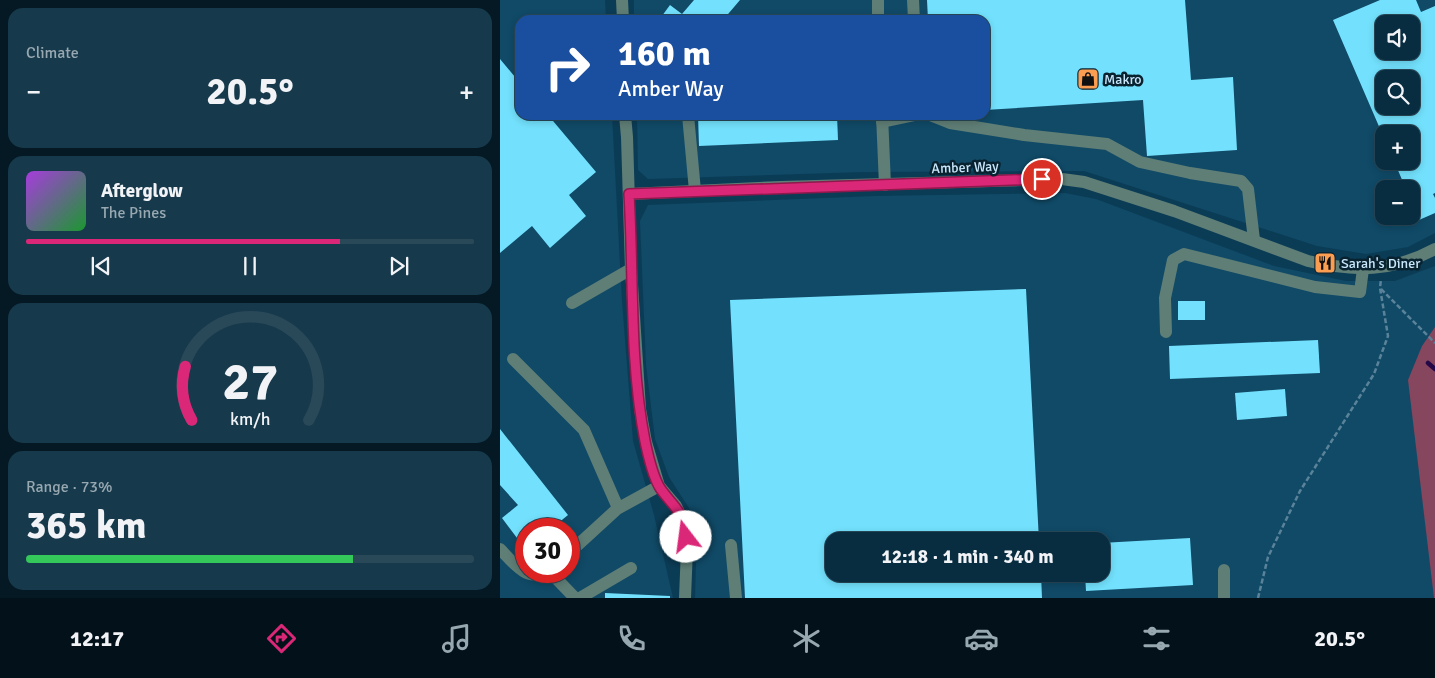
<!DOCTYPE html>
<meta charset="utf-8">
<style>
:root{--surface:#082d40;--page:#16394b;--text:#f1f3f6;--muted:#98a8b1;--line:#294959;--accent:#db2777}
body{margin:0;font-family:Signika,sans-serif;background:var(--page);color:var(--text);height:100vh;display:flex;flex-direction:column;font-size:19px;white-space:nowrap}
*{box-sizing:border-box;margin:0}
p{font-size:16px;color:var(--muted)}
.icon{flex:none;width:28px;height:28px;fill:none;stroke:currentColor;stroke-width:2;stroke-linecap:round;stroke-linejoin:round}
.map{position:relative;flex:1;overflow:hidden}
.panel{display:flex;flex-direction:column;gap:8px;padding:8px;background:#041923;width:500px}
.panel>*{flex:none}
.top-card{position:absolute;left:15px;top:15px;width:475px;height:105px;border-radius:15px;box-shadow:0 2px 8px #0003,0 0 0 1px var(--line);background:#1a4fa0;color:#fff;overflow:hidden}
.fabs{position:absolute;left:875px;top:15px;display:grid;gap:10px}
.fabs a{display:grid;place-items:center;width:45px;height:45px;border-radius:10px;background:var(--surface);box-shadow:0 2px 8px #0003,0 0 0 1px var(--line);font-size:25px}
.speed{position:absolute;left:15px;top:518px;display:flex;gap:10px;font-size:25px;font-weight:700;text-align:center}
.speed>*{display:grid;place-content:center;width:65px;height:65px;border-radius:50%;background:var(--surface);box-shadow:0 2px 8px #0003,0 0 0 1px var(--line);line-height:1}
.speed .limit{border:8px solid #d22;background:#fff;color:#111}
.pin{position:absolute;display:grid;place-items:center;width:42px;height:42px;color:#fff;margin:-21px;border:2px solid #fff;border-radius:50%;box-shadow:0 1px 5px #0007}
.me{position:absolute;width:55px;margin:-28px;rotate:345deg;stroke-linejoin:round;filter:drop-shadow(0 0 4px #0008)}
.turn{display:flex;align-items:center;gap:18px;height:105px;padding:0 20px;font-size:22px}
.turn .icon{width:65px;height:65px;stroke-width:2.5}
.turn b{display:block;font-size:35px;line-height:42px}
.big{font-size:38px;font-weight:700;line-height:1.1}
.panel .widget{flex:1;display:flex;flex-direction:column;justify-content:center;gap:8px;min-width:0;padding:0 18px;border-radius:15px;background:var(--page)}
.panel .dial{align-items:center;gap:0}
.dial svg{height:130px;overflow:visible;fill:none;stroke:var(--line);stroke-width:7;stroke-linecap:round;text-anchor:middle}
.dial text{fill:var(--text);stroke:none}
.song{display:flex;align-items:center;gap:15px}
.cover{width:60px;height:60px;border-radius:8px;background:linear-gradient(135deg,hsl(280 70% 55%),hsl(130 70% 35%))}
.played{height:5px;border-radius:2px;background:linear-gradient(90deg,var(--accent) 70%,var(--line) 70%)}
.keys{display:flex;justify-content:space-around;direction:ltr}
.heat{display:flex;justify-content:space-between;align-items:center;font-size:28px;direction:ltr}
.charge{height:8px;border-radius:4px;background:linear-gradient(90deg,#34c759 73%,var(--line) 0)}
.trip{position:absolute;left:325px;top:532px;width:285px;height:50px;border-radius:15px;background:var(--surface);box-shadow:0 2px 8px #0003,0 0 0 1px var(--line);font-weight:700;line-height:50px;text-align:center}
.dock{display:flex;height:80px;justify-content:space-around;align-items:center;background:#03121a;color:var(--muted)}
.dock .icon{width:35px;height:35px}
.dock .selected{color:var(--accent)}
.dock b{font-size:22px;color:var(--text)}
main{display:flex;flex:1;min-height:0}
.map>svg:first-child{display:block}
</style>
<main>
<section class="panel">
<div class="widget"><p>Climate</p>
<div class="heat"><a>−</a><b class="big">20.5°</b><a>+</a></div>
</div>
<div class="widget">
<div class="song"><i class="cover"></i><div><b>Afterglow</b><p>The Pines</p></div></div>
<div class="played"></div>
<div class="keys"><svg class="icon" aria-label="previous" viewBox="0 0 24 24"><path d="M18 5L8 12l10 7zM5 5v14"/></svg><svg class="icon" aria-label="pause" viewBox="0 0 24 24"><path d="M8 5v14M16 5v14"/></svg><svg class="icon" aria-label="next" viewBox="0 0 24 24"><path d="M6 5l10 7-10 7zM19 5v14"/></svg></div>
</div>
<div class="widget dial"><svg viewBox="0 0 100 80">
<path d="M14 69A42 42 0 1 1 86 69"/>
<path d="M14 69A42 42 0 0 1 10 36" stroke="#db2777"/>
<text x="50" y="56" font-size="32" font-weight="700">27</text>
<text x="50" y="72" font-size="11">km/h</text>
</svg></div>
<div class="widget"><p>Range · 73%</p><b class="big">365 km</b><div class="charge"></div></div>
</section>
<div class="map">
<svg width="935" height="598" viewBox="0 0 935 598">
<rect width="100%" height="100%" fill="#0b3c56"/>
<g fill="#104a67" fill-rule="evenodd">
<path d="M0,0H105L106,20H20V115H112L122,302L133,441L154,515L173,598H0ZM26,529H69V571H26Z"/>
<path d="M134,0H935V233L908,247L866,254L817,246L584,171L364,172L148,179L138,170L137,115H485V20H134ZM884,24H911V51H884ZM884,79H911V106H884ZM884,134H911V161H884ZM884,189H911V216H884Z"/>
<path d="M565,193L596,199L774,266L846,281H895L935,266V598H195L197,529L189,508L169,477L155,439L146,365L140,221L148,205L376,196ZM334,541H601V574H334Z"/>
</g>
<polygon fill="#85465e" points="935,327 935,598 934,598 908,380 922,346"/>
<g fill="none" stroke-linecap="round" stroke-linejoin="round">
<polyline stroke="#250848" stroke-width="4.5" points="928,363 935,369"/>
</g>
<g fill="#73e1fd" fill-rule="evenodd">
<polygon points="194,0 240,0 223,20 159,20 170,5 182,14"/>
<polygon points="427,0 685,0 691,80 733,77 737,150 647,156 643,100 485,110 485,20 428,20"/>
<path d="M880,0H916L921,12L935,6V193L933,194L935,198V213L919,220L911,202V189H906L894,161H911V134H884V138L833,20ZM884,24H911V51H884ZM884,79H911V106H884Z"/>
<polygon points="0,59 20,83 20,115 48,115 96,172 69,195 86,216 50,248 32,226 0,253"/>
<polygon points="198,115 337,115 338,140 199,146"/>
<polygon points="526,289 539,541 334,541 334,574 541,574 542,598 245,598 230,300"/>
<rect x="678" y="301" width="27" height="19"/>
<polygon points="818,340 820,373 670,379 669,346"/>
<polygon points="785,389 787,416 737,420 735,393"/>
<polygon points="0,429 68,515 51,529 26,529 26,550 2,518 18,505 0,485"/>
<polygon points="690,538 693,585 586,591 585,574 601,574 601,543"/>
<polygon points="105,593 170,596 170,598 105,598"/>
</g>
<g fill="none" stroke-linecap="round" stroke-linejoin="round">
<g stroke="#5a839a" stroke-width="2.5" stroke-dasharray="5 2.5" stroke-linecap="butt">
<polyline points="881,289 935,343"/>
<polyline points="758,598 768,557 800,491 874,374 888,336 880,288 881,279"/>
</g>
<g stroke="#5f7e76" stroke-width="12">
<polyline points="122,0 123,20"/>
<polyline points="378,0 378,20"/>
<polyline points="413,0 414,20"/>
<polyline points="125,115 127,137 131,269 140,409 146,442 159,486 176,506 185,525 187,548 185,598"/>
<polyline points="188,115 195,191"/>
<polyline points="382,115 385,185"/>
<polyline points="430,115 450,123 524,135 607,144 640,162 690,173 741,181 748,189 754,240"/>
<polyline points="382,122 415,115"/>
<path d="M129,194L281,187L562,179L584,182L674,211L808,261C854,272 893,272 935,249"/>
<polyline points="72,303 131,269"/>
<polyline points="666,332 665,298 673,260 684,254 815,287 860,292 863,269"/>
<polyline points="13,359 84,430 118,508"/>
<polyline points="231,545 236,598"/>
<path d="M0,549C11,560 27,583 44,571"/>
<polyline points="69,553 117,509 159,486"/>
<polyline points="724,570 724,598"/>
<polyline points="49,571 75,598"/>
<polyline points="80,598 131,568"/>
</g>
</g>
<g fill="none" stroke-linecap="round" stroke-linejoin="round">
<g stroke="#8e194d" stroke-width="12">
<path id="route" d="M186,537C183,509 174,508 160,488C152,475 148,455 145,441C129,360 134,276 129,194L542,179"/>
</g>
<use href="#route" stroke="#db2777" stroke-width="9"/>
</g>
<defs>
<g id="shop-square" transform="scale(1.125)"><rect x="-9" y="-9" width="18" height="18" rx="4" fill="#fc9e52" stroke="#082230"/><path d="M-5-2.5h2.3a2.7 3.5 0 0 1 5.4 0H5L5.5 6h-11ZM-1.5-2.5h3a1.5 2.3 0 0 0-3 0Z" fill="#111"/></g>
<g id="restaurant-square" transform="scale(1.125)"><rect x="-9" y="-9" width="18" height="18" rx="4" fill="#fc9e52" stroke="#082230"/><path d="M-5-6h1v4h1v-4h1v4h1v-4h1v5L-1.5 .5V6h-2V.5L-5-1ZM5-6V6H3V1.5H1.5Q1.5-4 5-6Z" fill="#111"/></g>
</defs>
<g fill-rule="evenodd">
<use href="#shop-square" x="588" y="79"/>
<use href="#restaurant-square" x="825" y="263"/>
</g>
<g text-anchor="middle" stroke-width="5" stroke-linejoin="round" paint-order="stroke">
<g font-size="14" fill="#c9e7fb" stroke="#082230" text-anchor="start">
<text x="604" y="84">Makro</text>
<text x="841" y="268">Sarah's Diner</text>
</g>
<g font-size="14" fill="#c9e7fb" stroke="#082230">
<text transform="translate(465 167) rotate(-2)" y="5">Amber Way</text>
</g>
</g>
</svg>
<div class="fabs">
<a><svg class="icon" aria-label="sound" viewBox="0 0 24 24"><path d="M4 9h4l5-4v14l-5-4H4zM17 9q2 3 0 6"/></svg></a>
<a><svg class="icon" aria-label="search" viewBox="0 0 24 24"><circle cx="10" cy="10" r="6"/><path d="M15 15l6 6"/></svg></a>
<a>+</a>
<a>−</a>
</div>
<div class="speed"><div class="limit">30</div></div>
<div class="pin" style="left:542px;top:179px;background:#d93025"><svg class="icon" aria-label="arrive" viewBox="0 0 24 24"><path d="M6 21V4h12l-3 4 3 4H6"/></svg></div>
<svg class="me" style="left:186px;top:537px" viewBox="-20 -20 40 40"><circle r="19" fill="#fff"/><path d="M0-13L10 11 0 6-10 11z" fill="#db2777"/></svg>
<div class="trip">12:18 · 1 min · 340 m</div>
<div class="top-card">
<div class="turn"><svg class="icon" aria-label="right" viewBox="0 0 24 24"><path d="M7 20v-9h11M14 6l5 5-5 5"/></svg><div><b>160 m</b>Amber Way</div></div>
</div>
</div>
</main>
<nav class="dock">
<b>12:17</b>
<svg class="icon selected" aria-label="directions" viewBox="0 0 24 24"><path d="M12 3l9 9-9 9-9-9zM9 14v-3h6M13 9l2 2-2 2"/></svg>
<svg class="icon" aria-label="music" viewBox="0 0 24 24"><path d="M9 18V5l10-2v13"/><circle cx="6" cy="18" r="3"/><circle cx="16" cy="16" r="3"/></svg>
<svg class="icon" aria-label="phone" viewBox="0 0 24 24"><path d="M5 4h4l2 5-3 2q2 4 5 5l2-3 5 2v4C11 20 4 13 5 4z"/></svg>
<svg class="icon" aria-label="climate" viewBox="0 0 24 24"><path d="M12 3v18M4 7l16 10M4 17L20 7"/></svg>
<svg class="icon" aria-label="car" viewBox="0 0 24 24"><path d="M5 17H2v-5l4-1 3-4h7l3 4 3 1v5h-3M9 17h6M6 11h13"/><circle cx="7" cy="17" r="2"/><circle cx="17" cy="17" r="2"/></svg>
<svg class="icon" aria-label="filters" viewBox="0 0 24 24"><path d="M4 7h16M4 17h16"/><circle cx="9" cy="7" r="2"/><circle cx="15" cy="17" r="2"/></svg>
<b>20.5°</b>
</nav>
